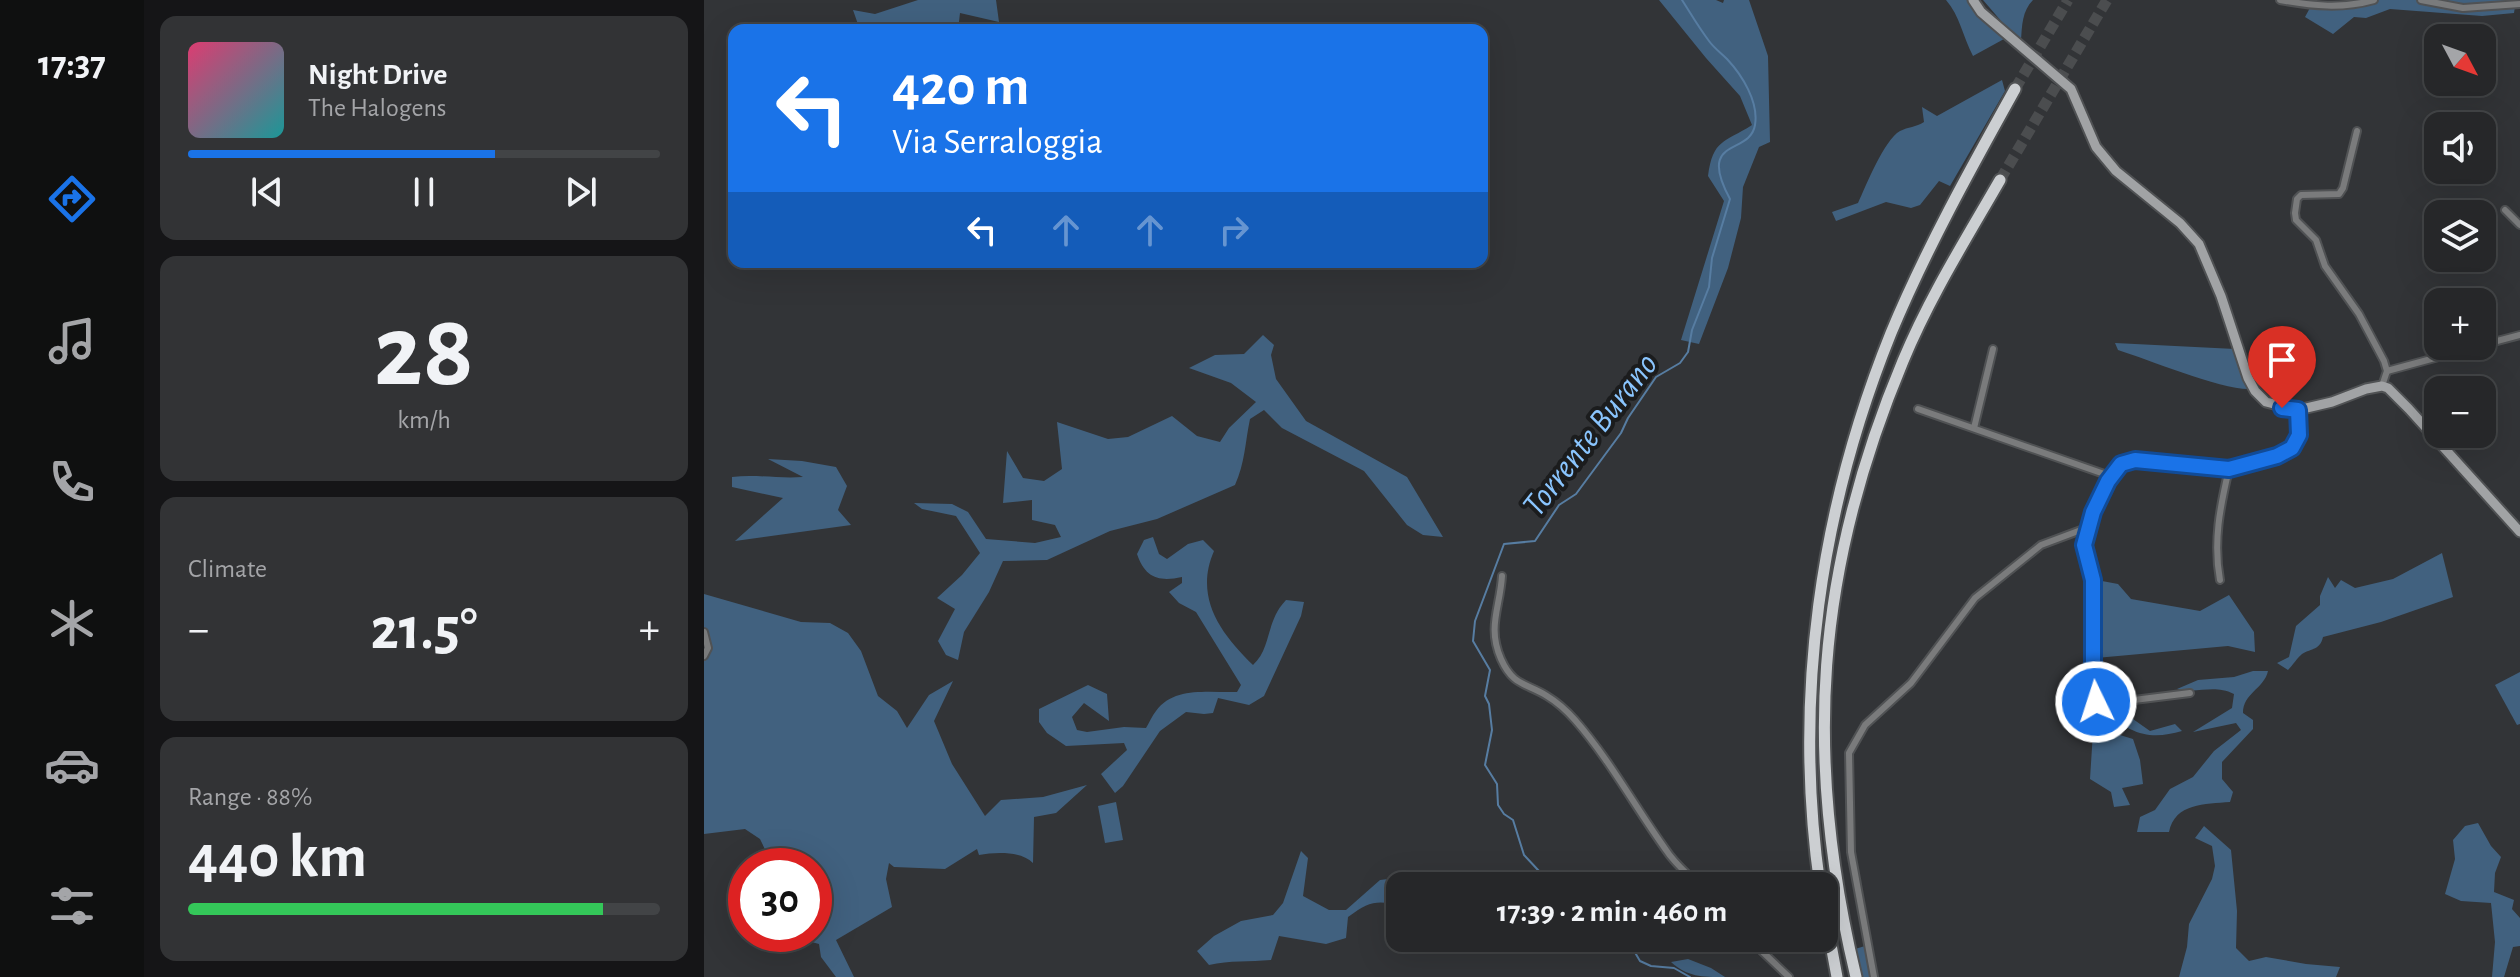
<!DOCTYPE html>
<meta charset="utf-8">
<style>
:root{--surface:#262729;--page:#323335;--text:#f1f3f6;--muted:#a4a5a8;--line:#424446;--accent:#1a73e8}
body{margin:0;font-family:"Alegreya Sans",sans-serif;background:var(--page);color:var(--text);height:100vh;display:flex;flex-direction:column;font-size:30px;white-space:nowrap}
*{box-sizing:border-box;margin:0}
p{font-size:26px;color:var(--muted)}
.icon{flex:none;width:44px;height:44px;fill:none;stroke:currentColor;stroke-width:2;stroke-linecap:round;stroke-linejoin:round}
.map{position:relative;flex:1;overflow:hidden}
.panel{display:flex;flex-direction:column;gap:16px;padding:16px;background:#151517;width:560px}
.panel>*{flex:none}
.top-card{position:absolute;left:24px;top:24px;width:760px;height:244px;border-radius:16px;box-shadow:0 8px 32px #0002,0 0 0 2px var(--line);background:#1a73e8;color:#fff;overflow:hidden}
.needle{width:52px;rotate:131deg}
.controls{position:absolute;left:1720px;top:24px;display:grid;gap:16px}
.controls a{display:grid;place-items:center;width:72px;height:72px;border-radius:16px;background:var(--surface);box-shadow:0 8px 32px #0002,0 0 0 2px var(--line);font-size:40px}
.speed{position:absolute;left:24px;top:848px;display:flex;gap:16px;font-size:40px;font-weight:700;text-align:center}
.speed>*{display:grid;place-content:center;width:104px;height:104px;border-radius:50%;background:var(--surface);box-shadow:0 8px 32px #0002,0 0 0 2px var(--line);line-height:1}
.speed .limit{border:12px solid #d22;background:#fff;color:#111}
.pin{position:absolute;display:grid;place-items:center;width:68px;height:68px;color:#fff;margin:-82px -34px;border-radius:50% 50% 50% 0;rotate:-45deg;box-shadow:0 0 8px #0007}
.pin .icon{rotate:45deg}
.me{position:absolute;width:88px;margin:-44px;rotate:356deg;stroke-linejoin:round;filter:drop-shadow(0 0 6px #0008)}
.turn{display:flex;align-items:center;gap:28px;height:168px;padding:0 32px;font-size:36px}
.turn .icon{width:104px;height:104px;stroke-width:2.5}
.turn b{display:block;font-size:56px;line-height:68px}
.lanes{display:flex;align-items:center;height:76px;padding:0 32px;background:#0003;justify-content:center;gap:40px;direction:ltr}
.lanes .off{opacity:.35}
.big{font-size:60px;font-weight:700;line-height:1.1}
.panel .tile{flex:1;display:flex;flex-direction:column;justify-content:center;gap:12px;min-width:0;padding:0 28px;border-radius:16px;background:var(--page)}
.panel .dial{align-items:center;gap:0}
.dial b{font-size:104px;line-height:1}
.song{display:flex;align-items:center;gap:24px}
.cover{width:96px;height:96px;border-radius:12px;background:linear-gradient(135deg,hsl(340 70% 55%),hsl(180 70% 35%))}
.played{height:8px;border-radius:4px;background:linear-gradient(90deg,var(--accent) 65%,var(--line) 65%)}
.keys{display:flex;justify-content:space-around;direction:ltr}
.heat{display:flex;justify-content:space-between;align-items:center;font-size:44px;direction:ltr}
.charge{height:12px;border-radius:6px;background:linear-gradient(90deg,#34c759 88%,var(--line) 0)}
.trip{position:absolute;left:682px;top:872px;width:452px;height:80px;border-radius:16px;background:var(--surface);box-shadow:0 8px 32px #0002,0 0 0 2px var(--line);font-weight:700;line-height:80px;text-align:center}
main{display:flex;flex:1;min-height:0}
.menu{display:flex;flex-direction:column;width:144px;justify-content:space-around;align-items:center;background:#0f1010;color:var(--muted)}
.menu .icon{width:56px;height:56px}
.menu .current{color:var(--accent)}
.menu b{font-size:36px;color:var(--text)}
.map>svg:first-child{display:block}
</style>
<main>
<nav class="menu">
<b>17:37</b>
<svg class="icon current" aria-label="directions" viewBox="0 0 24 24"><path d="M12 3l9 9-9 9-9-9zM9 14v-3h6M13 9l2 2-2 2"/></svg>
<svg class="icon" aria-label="music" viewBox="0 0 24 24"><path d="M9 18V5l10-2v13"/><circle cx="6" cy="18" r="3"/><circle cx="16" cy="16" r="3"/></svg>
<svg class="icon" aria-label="phone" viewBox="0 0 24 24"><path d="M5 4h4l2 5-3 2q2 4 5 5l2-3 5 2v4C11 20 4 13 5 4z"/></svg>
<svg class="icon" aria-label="climate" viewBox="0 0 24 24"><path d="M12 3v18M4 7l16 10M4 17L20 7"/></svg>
<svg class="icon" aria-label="car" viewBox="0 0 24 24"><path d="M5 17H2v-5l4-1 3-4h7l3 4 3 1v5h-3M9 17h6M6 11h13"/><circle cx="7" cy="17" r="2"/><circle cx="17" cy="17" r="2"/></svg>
<svg class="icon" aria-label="filters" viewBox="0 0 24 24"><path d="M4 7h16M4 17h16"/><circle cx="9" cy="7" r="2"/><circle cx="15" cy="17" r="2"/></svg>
</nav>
<section class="panel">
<div class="tile">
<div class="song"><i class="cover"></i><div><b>Night Drive</b><p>The Halogens</p></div></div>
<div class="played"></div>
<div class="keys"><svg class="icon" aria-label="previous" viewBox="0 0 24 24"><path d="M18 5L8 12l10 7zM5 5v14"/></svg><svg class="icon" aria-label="pause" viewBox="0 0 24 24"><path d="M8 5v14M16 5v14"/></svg><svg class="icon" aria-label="next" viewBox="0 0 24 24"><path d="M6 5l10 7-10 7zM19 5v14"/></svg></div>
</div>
<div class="tile dial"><b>28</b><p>km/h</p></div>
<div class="tile"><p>Climate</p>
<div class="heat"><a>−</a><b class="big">21.5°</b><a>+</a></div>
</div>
<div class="tile"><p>Range · 88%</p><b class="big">440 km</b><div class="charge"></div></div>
</section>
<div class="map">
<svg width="1816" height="977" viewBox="0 0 1816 977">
<rect width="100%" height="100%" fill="#323437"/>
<g fill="#41617f">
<polygon points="214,0 292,0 295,22 256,13 254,30 156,30 149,10 171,14"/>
<path d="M955,0H1012L1019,3L1020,0H1045L1064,56L1066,142L1055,147L1039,187L1037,218L1024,268L995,344L977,340L1020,201L1004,176C1009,139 1020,143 1048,125L1036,96L1002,58Z"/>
<path d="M1242,0H1266L1276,15L1300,39L1269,56C1259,37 1256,16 1242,0Z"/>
<path d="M1279,0H1329C1318,11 1318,26 1317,41L1304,29Z"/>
<polygon points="1670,0 1812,0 1810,13 1778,16 1686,9 1662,18 1650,17 1629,34 1601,17 1607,6"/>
<path d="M1298,80L1301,91L1246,186L1235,181L1216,205L1207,208L1182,202L1132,221L1128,212L1154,203C1162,186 1180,140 1196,131C1204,127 1212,127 1220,122L1218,107L1233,116Z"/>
<path d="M559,335L570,345L567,355L572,379L602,421L703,477L739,537L719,535L703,525L660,471L578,428L560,410L546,419C541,443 541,463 531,485L453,519L406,531L343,560L299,561L285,592L260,632L254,660L242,655L234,641L251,609L233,598L258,575L276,553L252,516L218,509L210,503L248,504L264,512L282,539L331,543L357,537L351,525L328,520V500L299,503L303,451L319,478L340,481L358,469L353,422L404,439L424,437L468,416L493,436L516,442L525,428L552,402L527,383L485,368L511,355L540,354Z"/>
<path d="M1411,343L1531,349L1547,389C1520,391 1443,359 1414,350Z"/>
<path d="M64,459L98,461L132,467L143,486L134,510L147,525L31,541L79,498L28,487V477C52,474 75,479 99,477Z"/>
<path d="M449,537L455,554L463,559L484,544L499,540L510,551C490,597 516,633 549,665C568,648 561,622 582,600L600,602L597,616L560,696L545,705L514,698L509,713L500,714L482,712L456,731L419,786L411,793L397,774L423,750L420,743L362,746L343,733L335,722V709L384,685L403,694L405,721L380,703L368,717L373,730L383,732L420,727L442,728C445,723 448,716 452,711C470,686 506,693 533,692L537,685L492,612L475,603L465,592L478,583V577C455,582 441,578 433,554L440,540Z"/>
<path d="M1738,553L1749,597L1677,622L1619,637C1616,650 1608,648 1598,654C1593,658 1589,665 1584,670L1573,663L1585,657L1592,626L1616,605V596L1624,577L1631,588L1637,580L1651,588L1689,579Z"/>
<polygon points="1398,581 1414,584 1427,599 1496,611 1525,595 1550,632 1551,652 1524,646 1392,658 1393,584"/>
<path d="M0,594L97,622L126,623L144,633L157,651L174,696L193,711L203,728L225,695L249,681L230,721L248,764L281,816L297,800L339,797L383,785L352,813L330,817L329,863C317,851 292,852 275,855L273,849L241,869L190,867L185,863L182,879L188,907L132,940L150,977H132L117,957L115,944L104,941L101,934H110V866H93L84,861L69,866L56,839L41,829L0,834V660L5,653L0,644Z"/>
<path d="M1549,671H1564C1560,689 1539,693 1539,713L1549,720V729L1518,762V779L1529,792L1526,802C1501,804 1471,803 1465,832H1433L1436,817L1451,810L1466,789L1489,777L1510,751L1537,730L1532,723L1489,732L1528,708L1530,694C1509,684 1495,694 1473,689L1494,680L1530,677Z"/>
<polygon points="1816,672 1816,724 1813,725 1791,685"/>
<path d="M1385,701L1399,710L1419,712L1446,731L1471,724L1478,731C1460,736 1444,738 1426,729C1417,725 1413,720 1402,720L1400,727L1406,732L1429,739L1436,760L1439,784L1418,788L1426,805L1410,807L1407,792L1386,779L1389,732Z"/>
<polygon points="412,802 419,840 401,843 394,806"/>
<polygon points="1774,823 1787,846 1797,857 1791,873 1790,892 1810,900 1808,909 1816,918 1816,946 1809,947 1800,977 1788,977 1791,942 1787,903 1757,901 1741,894 1751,859 1749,840 1761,826"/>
<polygon points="1500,826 1527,850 1533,911 1532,948 1545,961 1562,957 1602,964 1636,967 1632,977 1475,977 1483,947 1485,924 1508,879 1511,866 1508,846 1491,838"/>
<path d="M597,851L604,858L599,896L625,910H642L676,880L734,873L751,876L740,886H696V905C671,900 665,902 644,917L642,938L622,944L575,936L567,960C545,962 526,960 505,965L493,951L510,936L537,921L569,915L579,903Z"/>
<polygon points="1161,946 1167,977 1158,977 1151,949"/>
<path d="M984,959L1007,968L1021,977C997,977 984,977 967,962Z"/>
</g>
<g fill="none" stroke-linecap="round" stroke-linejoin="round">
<g stroke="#577da2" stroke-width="2">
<path d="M849,886L820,855L809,820L800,814L794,805L793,784L781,765L788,730L785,704L781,696L786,670L769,641L771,621L800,544L831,541L855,505L872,494L917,433L924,418L952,377L976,363L984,352L988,330L1005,287L1008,258L1026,199C992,136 1046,156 1051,125C1055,102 1038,75 1023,59C1017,53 1010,48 1005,41C995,28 987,14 978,0"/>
<polyline points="917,938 926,944 936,961 947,966 970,968 986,977"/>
</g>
<g stroke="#4b4d4f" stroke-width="11" stroke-dasharray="11 5.5" stroke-linecap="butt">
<polyline points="1311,89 1364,0"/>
<polyline points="1296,180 1403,0"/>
</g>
<g stroke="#505254" stroke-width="10">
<g id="minor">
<path d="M1576,0C1609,6 1638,9 1670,0"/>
<polyline points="1717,0 1759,8 1816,4"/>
<polyline points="1653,131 1639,188 1635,194 1597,195 1593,199 1591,213 1592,220 1612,240 1621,266 1655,314 1680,361 1683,371 1678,386"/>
<polyline points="1801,210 1816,225"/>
<polyline points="1778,345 1816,335"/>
<polyline points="1683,371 1775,346"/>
<polyline points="1214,409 1406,476"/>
<polyline points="1270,428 1289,349"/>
<path d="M798,576C796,608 783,627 797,659C809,686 822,683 843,696C853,702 863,711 871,720C906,760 931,807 962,850C971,864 984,874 995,886"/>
<path d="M1516,580C1509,542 1516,507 1525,469"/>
<polyline points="0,632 4,648 0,656"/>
<path d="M1486,693L1398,704L1392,702L1389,696C1389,659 1391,622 1389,584C1389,570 1379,556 1381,542C1384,520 1401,471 1423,461C1456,456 1490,470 1523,469C1542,468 1589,455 1594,436C1596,428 1595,418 1594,410"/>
<polyline points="1044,938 1085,977"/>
<polyline points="1170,977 1147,852 1145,753 1161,725 1207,683 1271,598 1337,545 1385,527"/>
</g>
</g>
<g stroke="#505254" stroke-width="13">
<polyline id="secondary" points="1269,0 1277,12 1367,89 1392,147 1412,171 1476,223 1495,244 1517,296 1544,378 1551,391 1562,402 1594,410 1628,402 1662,389 1678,386 1684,388 1705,409 1816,532"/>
</g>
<g stroke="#505254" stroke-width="15">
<g id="trunk">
<path d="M1116,886C1089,698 1116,509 1187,333C1222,249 1267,168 1311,89"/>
<polyline points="1120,907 1133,977"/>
<path d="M1152,977C1099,757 1111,571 1199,361C1225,298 1262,239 1296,180"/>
</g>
</g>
<use href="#minor" stroke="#7a7b7c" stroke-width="6"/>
<use href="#secondary" stroke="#a1a3a5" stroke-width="9"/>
<use href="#trunk" stroke="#cccfd2" stroke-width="11"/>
</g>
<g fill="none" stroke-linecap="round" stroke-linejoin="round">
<g stroke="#114b97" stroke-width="20">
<polyline id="route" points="1392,702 1389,696 1389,580 1380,545 1389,512 1404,481 1417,464 1431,460 1525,469 1573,456 1588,448 1595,435 1594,410 1578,408"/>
</g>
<use href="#route" stroke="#1a73e8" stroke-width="14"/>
</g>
<g text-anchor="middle" stroke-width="8" stroke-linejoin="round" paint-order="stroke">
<g font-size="34" font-style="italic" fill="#8ac5fe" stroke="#1b1c1d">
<text transform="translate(885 434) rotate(-52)" y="12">Torrente Burano</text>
</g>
</g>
</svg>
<div class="controls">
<a><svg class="needle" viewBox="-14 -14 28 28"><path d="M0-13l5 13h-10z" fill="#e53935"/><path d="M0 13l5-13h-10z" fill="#a4a5a8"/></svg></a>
<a><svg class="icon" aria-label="sound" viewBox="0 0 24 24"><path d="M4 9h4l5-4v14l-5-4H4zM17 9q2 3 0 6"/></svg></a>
<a><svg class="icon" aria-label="layers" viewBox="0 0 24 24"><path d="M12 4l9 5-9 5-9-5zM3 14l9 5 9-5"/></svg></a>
<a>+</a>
<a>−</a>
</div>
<div class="speed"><div class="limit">30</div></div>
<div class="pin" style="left:1578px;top:408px;background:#d93025"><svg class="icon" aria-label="arrive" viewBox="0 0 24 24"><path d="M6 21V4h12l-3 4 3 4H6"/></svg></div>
<svg class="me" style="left:1392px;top:702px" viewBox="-20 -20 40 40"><circle r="17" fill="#1a73e8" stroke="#fff" stroke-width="3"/><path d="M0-11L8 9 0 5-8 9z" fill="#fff"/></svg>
<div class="trip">17:39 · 2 min · 460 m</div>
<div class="top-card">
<div class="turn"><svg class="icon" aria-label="left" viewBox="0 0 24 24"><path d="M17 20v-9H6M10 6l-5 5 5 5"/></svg><div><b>420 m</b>Via Serraloggia</div></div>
<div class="lanes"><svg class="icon" aria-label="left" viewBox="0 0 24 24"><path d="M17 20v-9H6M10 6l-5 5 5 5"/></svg><svg class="icon off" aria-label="ahead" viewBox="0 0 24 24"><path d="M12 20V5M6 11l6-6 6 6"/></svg><svg class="icon off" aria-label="ahead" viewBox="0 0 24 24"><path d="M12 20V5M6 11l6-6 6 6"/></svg><svg class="icon off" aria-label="right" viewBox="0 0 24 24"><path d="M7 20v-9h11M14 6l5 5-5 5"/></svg></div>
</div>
</div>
</main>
